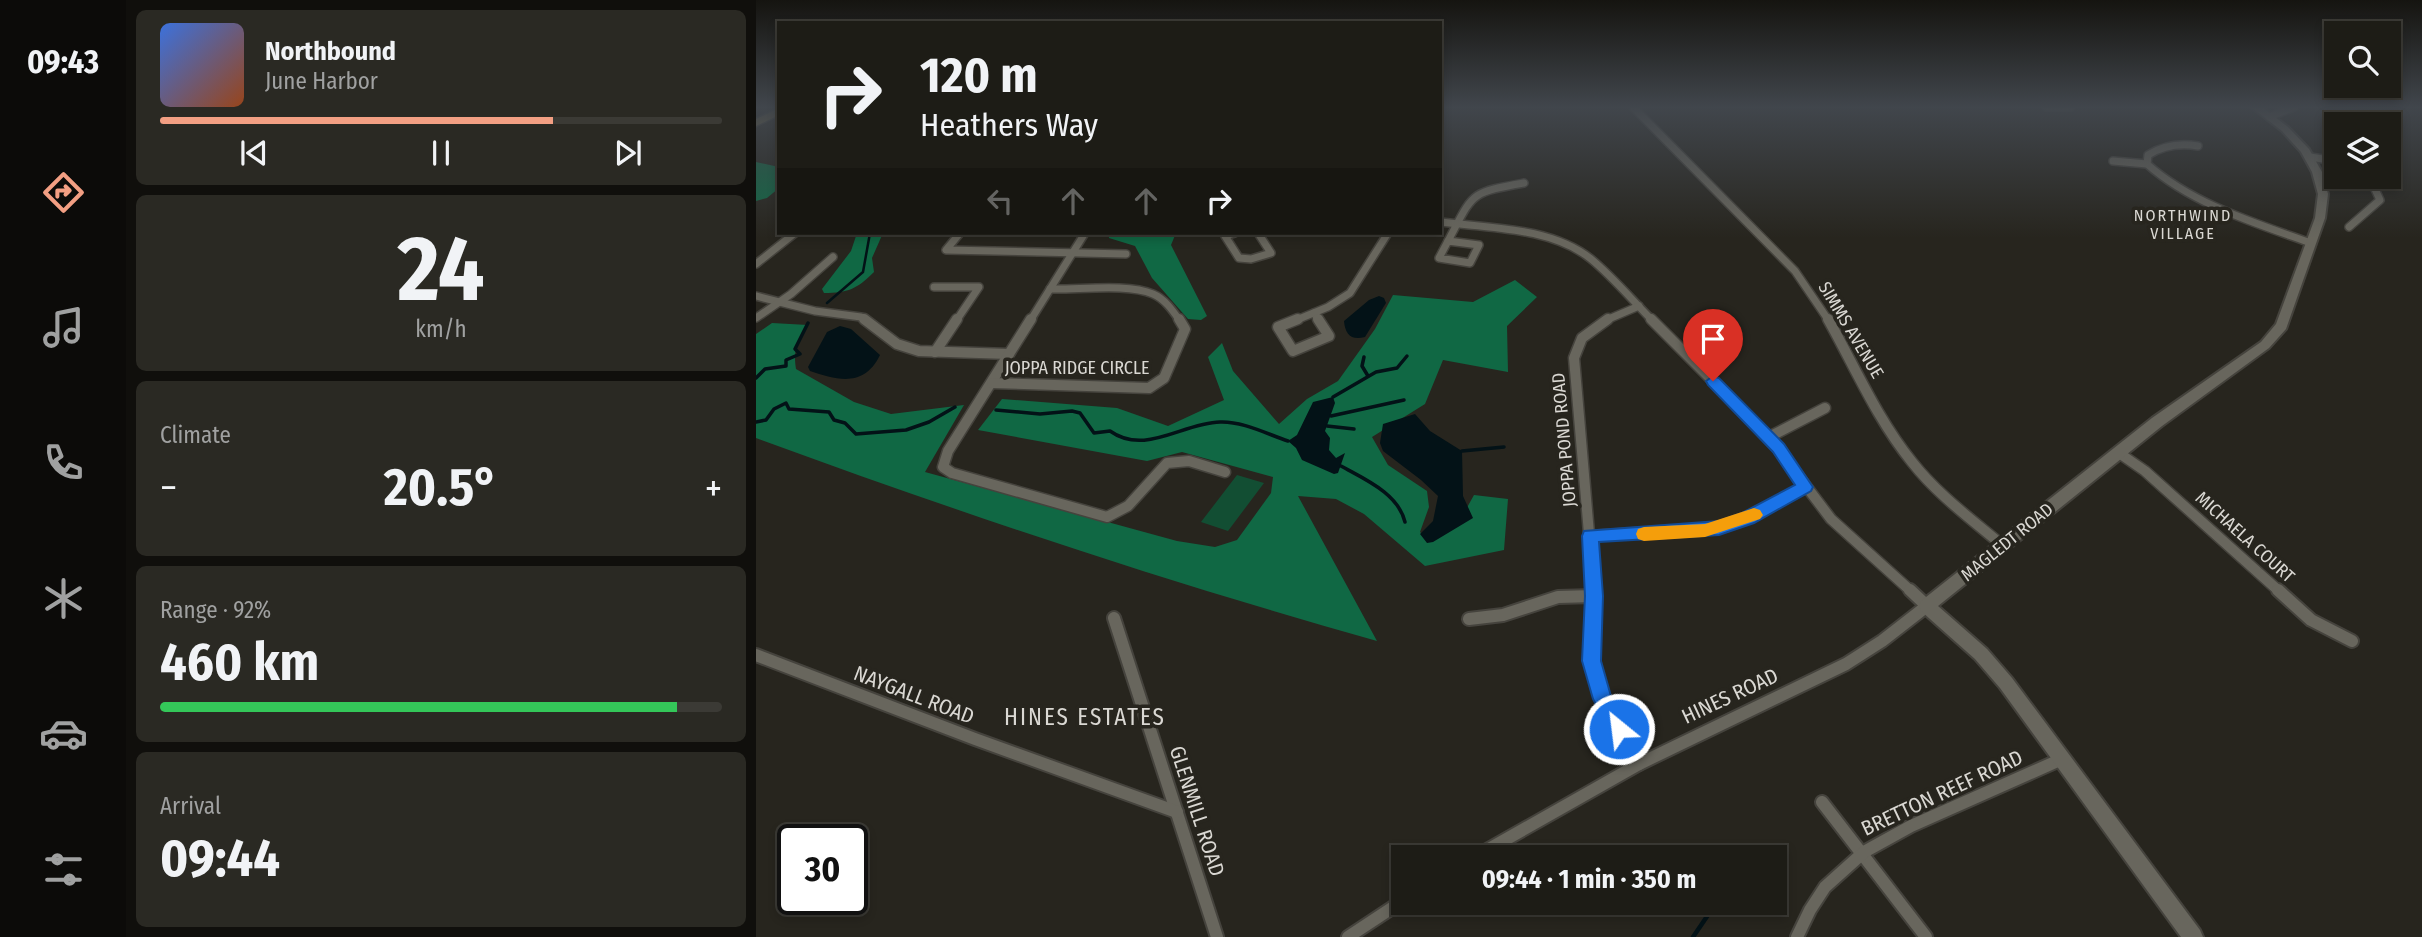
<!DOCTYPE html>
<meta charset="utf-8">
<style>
:root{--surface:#1d1c16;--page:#2a2923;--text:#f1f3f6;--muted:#a0a1a1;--line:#3b3a35;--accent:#f39f83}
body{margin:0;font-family:"Fira Sans Condensed",sans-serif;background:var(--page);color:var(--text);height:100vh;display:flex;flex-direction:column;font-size:26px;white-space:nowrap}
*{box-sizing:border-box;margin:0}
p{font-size:23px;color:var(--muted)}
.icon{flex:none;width:38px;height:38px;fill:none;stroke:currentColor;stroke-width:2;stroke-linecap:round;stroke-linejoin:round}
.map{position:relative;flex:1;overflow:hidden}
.panel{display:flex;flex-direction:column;gap:10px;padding:10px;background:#100f0c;width:630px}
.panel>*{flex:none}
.guide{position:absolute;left:21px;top:21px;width:665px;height:214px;border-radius:0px;box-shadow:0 4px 10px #0003,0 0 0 2px var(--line);background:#1d1c16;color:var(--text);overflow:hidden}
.controls{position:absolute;left:1568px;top:21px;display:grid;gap:14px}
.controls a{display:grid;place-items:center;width:77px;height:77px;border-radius:0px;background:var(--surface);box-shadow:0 4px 10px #0003,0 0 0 2px var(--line);font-size:35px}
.speed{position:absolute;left:21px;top:824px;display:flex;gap:14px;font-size:35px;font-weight:700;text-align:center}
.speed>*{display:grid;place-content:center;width:91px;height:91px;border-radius:50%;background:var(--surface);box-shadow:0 4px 10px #0003,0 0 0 2px var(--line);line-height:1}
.speed .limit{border:4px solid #111;border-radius:10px;background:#fff;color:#111}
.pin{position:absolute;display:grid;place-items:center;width:60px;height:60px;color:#fff;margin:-72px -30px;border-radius:50% 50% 50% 0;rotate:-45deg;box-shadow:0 0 7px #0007}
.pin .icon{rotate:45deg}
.me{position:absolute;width:77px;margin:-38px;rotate:331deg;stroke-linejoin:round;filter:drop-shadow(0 0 5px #0008)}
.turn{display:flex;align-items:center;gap:24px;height:147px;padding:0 28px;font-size:32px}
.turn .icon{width:91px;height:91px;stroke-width:2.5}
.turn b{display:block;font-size:49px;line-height:60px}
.lanes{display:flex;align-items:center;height:66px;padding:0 28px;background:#0003;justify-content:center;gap:35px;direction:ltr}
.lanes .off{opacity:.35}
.big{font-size:52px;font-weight:700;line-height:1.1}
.panel .card{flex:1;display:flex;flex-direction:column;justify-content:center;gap:10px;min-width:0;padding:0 24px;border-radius:10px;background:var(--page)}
.panel .dial{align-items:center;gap:0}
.dial b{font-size:91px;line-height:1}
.song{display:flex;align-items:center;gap:21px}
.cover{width:84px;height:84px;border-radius:10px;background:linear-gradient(135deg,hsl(220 70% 55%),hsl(20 70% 35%))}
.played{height:7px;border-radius:4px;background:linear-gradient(90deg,var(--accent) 70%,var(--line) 70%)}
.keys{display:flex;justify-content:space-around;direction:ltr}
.heat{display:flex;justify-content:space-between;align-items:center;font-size:38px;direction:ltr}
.charge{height:10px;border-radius:5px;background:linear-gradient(90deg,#34c759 92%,var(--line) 0)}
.trip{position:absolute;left:635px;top:845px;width:396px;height:70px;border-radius:0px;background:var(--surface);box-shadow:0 4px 10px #0003,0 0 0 2px var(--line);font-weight:700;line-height:70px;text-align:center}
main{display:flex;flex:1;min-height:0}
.tab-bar{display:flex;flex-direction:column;width:126px;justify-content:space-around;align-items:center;background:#0c0b09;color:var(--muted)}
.tab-bar .icon{width:49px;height:49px}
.tab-bar .current{color:var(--accent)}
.tab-bar b{font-size:32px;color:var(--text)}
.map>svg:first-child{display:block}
</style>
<main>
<nav class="tab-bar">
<b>09:43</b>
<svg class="icon current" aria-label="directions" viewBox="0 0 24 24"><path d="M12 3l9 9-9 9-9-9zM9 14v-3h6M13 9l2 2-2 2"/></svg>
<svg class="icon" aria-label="music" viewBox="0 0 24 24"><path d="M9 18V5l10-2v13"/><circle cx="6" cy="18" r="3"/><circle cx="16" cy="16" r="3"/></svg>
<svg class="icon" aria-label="phone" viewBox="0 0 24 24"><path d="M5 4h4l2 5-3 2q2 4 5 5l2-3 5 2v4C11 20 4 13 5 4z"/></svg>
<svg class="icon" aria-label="climate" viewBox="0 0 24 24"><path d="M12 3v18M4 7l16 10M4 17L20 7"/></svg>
<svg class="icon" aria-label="car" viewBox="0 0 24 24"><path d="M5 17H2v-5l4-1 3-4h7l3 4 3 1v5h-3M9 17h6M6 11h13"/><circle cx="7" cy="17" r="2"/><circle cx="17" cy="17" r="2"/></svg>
<svg class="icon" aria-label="filters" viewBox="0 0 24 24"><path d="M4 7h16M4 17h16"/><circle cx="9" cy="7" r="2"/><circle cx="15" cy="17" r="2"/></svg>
</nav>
<section class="panel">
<div class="card">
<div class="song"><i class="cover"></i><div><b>Northbound</b><p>June Harbor</p></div></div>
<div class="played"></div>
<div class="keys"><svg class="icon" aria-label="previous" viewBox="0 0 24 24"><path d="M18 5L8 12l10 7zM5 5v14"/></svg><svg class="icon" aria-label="pause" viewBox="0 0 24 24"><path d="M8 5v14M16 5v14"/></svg><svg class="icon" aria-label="next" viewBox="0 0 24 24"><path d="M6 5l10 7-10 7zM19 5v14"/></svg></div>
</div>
<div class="card dial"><b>24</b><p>km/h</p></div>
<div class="card"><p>Climate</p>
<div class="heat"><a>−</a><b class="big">20.5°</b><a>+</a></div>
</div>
<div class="card"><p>Range · 92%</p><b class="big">460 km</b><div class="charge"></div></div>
<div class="card"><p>Arrival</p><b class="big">09:44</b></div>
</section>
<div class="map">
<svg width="1666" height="937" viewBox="0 0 1666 937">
<rect width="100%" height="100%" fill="#27251e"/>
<polygon fill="#124e33" points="481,475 508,483 472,531 445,522"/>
<g fill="#106844">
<polygon points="0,162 23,167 23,188 11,198 0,201"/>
<path d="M101,233H127L116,258L118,272C101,289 92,293 68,293L66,289L95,251Z"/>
<polygon points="353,233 420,233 415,245 451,316 445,320 432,319 396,278 379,246 353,238"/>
<path d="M759,280L781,297L751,326L752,372L687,360L669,404L616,437L632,465L671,491L673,507L664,532L674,541L703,522L718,495L752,499L748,550L669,566L608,514L580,499L542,496L621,641C411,582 204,513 0,438V334L16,323L52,325C41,341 37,350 40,369L98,402L135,414L208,405L169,472L421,541L459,547L481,540L515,493L517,477L426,452L391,461L222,430L246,399L361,408L412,426L468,400L452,357L466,343L477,371L523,424L551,399L582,381L619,329L637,295L717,302Z"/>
</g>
<g fill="#031217">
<path d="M623,296L628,298L630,303L609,337C595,341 589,334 588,321L613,300Z"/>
<path d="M84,326L95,329L124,355C108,388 81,380 54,371L52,367L71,332Z"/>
<polygon points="577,397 579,403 569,431 574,438 573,450 580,458 589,453 582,473 578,474 546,460 540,448 532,441 541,435 557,402"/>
<polygon points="659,414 674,431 706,451 707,496 717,518 677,542 671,543 664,534 677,521 682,496 665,480 627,451 624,443 627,424"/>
</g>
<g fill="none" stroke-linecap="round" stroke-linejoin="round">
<polyline stroke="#031217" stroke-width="2.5" points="71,303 107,272 114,233"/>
<g stroke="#031217" stroke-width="3.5">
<polyline points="608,357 606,366 612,376"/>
<polyline points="0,378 9,369 30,366 30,360 44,354 39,349 52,323"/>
<polyline points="577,397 620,372 641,368 651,356"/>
<path d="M240,410L284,414L316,411L324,413L338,433L354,431C389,456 426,423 464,422C486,421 511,434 532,441"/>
<polyline points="575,416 648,400"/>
<polyline points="0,422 10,420 18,409 30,403 33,409 73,412 78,420 89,423 100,434 150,430 173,422 199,407"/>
<polyline points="571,426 598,429"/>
<polyline points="706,451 748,447"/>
<path d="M585,466C608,479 642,493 649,522"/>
</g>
<polyline stroke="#031217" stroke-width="4.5" points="937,937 952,915 989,903"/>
<g stroke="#45433d" stroke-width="10">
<g id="street-far2">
<polyline points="877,107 1039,271 1073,321"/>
<polyline points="1290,107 1315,107"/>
<polyline points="1513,117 1538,107"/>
<path d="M1442,146C1424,143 1408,145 1392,155L1391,164C1436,204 1499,223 1555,243"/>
<polyline points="1554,157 1580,161"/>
<polyline points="1357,161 1391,164"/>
<path d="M684,222C733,228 795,227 835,259C857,277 877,301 897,321"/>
<polyline points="1593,227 1624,200 1618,187 1606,177"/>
<polyline points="204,233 190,250 370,254"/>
<polyline points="479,233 469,236 483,258 495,259 515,253 502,233"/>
<polygon points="692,241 723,245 714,263 683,258"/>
<path d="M692,241C718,192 713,193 768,183"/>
<polyline points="0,264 39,233"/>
<polyline points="178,287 223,287 200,321"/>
<path d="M294,289C322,290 372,283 397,294C409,299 417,311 424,321"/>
<polyline points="0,296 59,311 105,317 111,321"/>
<polyline points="558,313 563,321"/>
<polyline points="0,318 35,294 77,257"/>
<polyline points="274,321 329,233"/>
<polyline points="538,321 572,307 594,293 632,233"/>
<polyline points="848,321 883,306"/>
</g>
</g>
<g stroke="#45433d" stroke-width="13">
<g id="street-far1">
<polyline points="108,319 141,344 163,351 253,354"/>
<polyline points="275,319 192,451 187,467 196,473 351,517 372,506 411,463 433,461 469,472"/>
<polyline points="542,319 522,327 537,351 573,336 562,319"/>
<polyline points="895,319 1013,437 1075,519 1156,592"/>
<path d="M1072,319C1099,367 1121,419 1156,462C1181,494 1215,519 1246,545"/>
<polyline points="179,352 201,319"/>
<polyline points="236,383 393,388 408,378 429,329 423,319"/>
<polyline points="1013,437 1069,408"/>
<polyline points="1363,453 1389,471 1524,592"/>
<polyline points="834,536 963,528 992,518 1049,487"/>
<polyline points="838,592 818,358 826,338 852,319"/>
</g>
</g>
<g stroke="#45433d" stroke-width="16">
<g id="street">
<polyline points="838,590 835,661 846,699 883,764"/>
<polyline points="1522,590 1555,620 1596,641"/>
<polyline points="358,618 461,937"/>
<polyline points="713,619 747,615 802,597 838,596"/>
<polyline points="0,655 219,739 421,812"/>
<polyline points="1066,802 1170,937"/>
<polyline points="717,858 883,764 1090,664 1126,641 1171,606 1154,590"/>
<polyline points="592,937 648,900"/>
<polyline points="1041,937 1054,910 1069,887 1108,852 1155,826 1306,759"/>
</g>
</g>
<g stroke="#45433d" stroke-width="4">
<polygon id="secondary" points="1495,107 1506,107 1532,127 1553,149 1566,172 1572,194 1569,218 1530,329 1513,348 1406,426 1182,606 1231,649 1256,678 1444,930 1447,937 1425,937 1244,688 1219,659 1165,611 1163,606 1165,601 1396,418 1505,342 1520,324 1559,218 1562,194 1556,172 1545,152 1526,131"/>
</g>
<g stroke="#45433d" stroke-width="3">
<polygon id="primary" points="23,108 23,115 0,126 0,119"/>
</g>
<use href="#street-far2" stroke="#68665d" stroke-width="7"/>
<use href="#street-far1" stroke="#68665d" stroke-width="10"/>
<use href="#street" stroke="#68665d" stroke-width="12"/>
<use href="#secondary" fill="#68665d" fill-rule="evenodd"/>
<use href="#primary" fill="#877a49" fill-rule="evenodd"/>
</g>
<linearGradient id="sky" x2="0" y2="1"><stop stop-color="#151410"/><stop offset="0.45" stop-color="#41464c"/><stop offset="1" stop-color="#41464c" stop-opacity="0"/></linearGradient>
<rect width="1666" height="238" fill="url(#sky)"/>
<polygon fill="#1a73e8" stroke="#114b97" stroke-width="2" points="957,376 963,378 1028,444 1057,487 1055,491 998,523 963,535 843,542 847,596 845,661 855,696 873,729 870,736 863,739 856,736 837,699 826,661 829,596 826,536 828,531 963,521 986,513 1039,485 1017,452 952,385 950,381"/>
<polygon fill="#f59e0b" points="998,508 1004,510 1007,515 1004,519 949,537 888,541 882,539 880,534 882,529 888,527 949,524"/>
<g text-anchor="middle" stroke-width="7" stroke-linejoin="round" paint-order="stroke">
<g font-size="16" letter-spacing="2" fill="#dad8d3" stroke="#27251e">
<text x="1427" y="221">NORTHWIND<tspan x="1427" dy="18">VILLAGE</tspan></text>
</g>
<g font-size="18" fill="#dad8d3" stroke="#27251e">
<text transform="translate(1095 330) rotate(59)" y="6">SIMMS AVENUE</text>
<text x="321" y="374">JOPPA RIDGE CIRCLE</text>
<text transform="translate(808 440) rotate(-95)" y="6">JOPPA POND ROAD</text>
<text transform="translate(1489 537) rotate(42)" y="6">MICHAELA COURT</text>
<text transform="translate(1251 542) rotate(-39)" y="6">MAGLEDT ROAD</text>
</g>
<g font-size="21" fill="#dad8d3" stroke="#27251e">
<text transform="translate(158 695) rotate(21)" y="7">NAYGALL ROAD</text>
<text transform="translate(974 696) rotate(-25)" y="7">HINES ROAD</text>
<text transform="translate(1186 793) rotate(-25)" y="7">BRETTON REEF ROAD</text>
<text transform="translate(441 811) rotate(72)" y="7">GLENMILL ROAD</text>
</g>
<g font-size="23" letter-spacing="2" fill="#dad8d3" stroke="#27251e">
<text x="329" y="725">HINES ESTATES</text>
</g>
</g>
</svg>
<div class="controls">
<a><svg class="icon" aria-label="search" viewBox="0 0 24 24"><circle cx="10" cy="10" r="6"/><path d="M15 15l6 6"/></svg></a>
<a><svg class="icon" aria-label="layers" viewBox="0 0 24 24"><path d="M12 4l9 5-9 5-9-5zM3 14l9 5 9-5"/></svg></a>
</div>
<div class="speed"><div class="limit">30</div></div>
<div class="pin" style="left:957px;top:381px;background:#d93025"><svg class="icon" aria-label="arrive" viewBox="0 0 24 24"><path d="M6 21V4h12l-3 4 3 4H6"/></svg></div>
<svg class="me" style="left:863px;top:729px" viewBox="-20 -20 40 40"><circle r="17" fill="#1a73e8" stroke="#fff" stroke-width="3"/><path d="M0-11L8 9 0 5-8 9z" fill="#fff"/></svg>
<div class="trip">09:44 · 1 min · 350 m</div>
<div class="guide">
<div class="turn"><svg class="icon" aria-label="right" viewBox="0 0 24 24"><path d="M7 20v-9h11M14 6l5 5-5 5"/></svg><div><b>120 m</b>Heathers Way</div></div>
<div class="lanes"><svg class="icon off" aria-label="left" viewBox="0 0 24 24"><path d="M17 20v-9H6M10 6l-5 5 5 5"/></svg><svg class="icon off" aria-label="ahead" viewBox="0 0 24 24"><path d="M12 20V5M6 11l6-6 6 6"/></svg><svg class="icon off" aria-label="ahead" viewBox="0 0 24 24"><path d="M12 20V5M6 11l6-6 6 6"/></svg><svg class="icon" aria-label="right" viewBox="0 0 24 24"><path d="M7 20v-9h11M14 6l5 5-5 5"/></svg></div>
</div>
</div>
</main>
